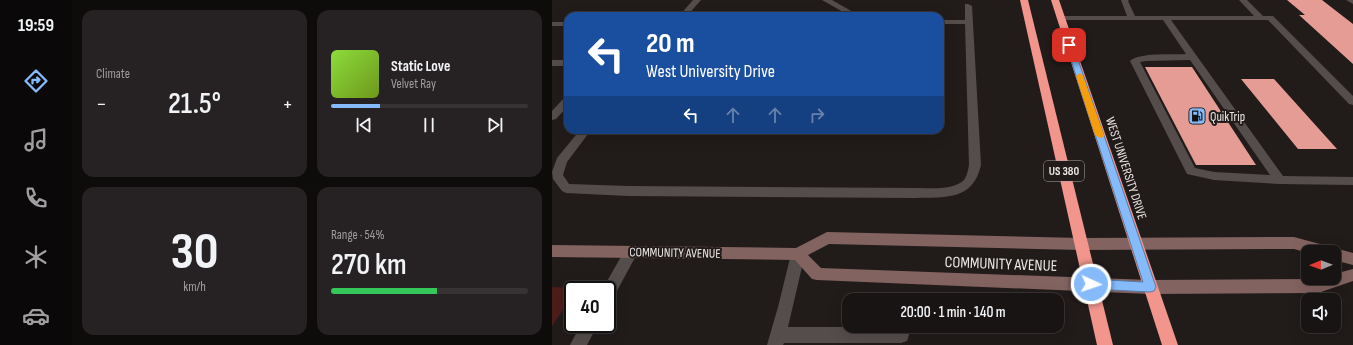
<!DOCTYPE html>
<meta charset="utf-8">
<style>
:root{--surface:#191414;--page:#262122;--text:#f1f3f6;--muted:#9f9ea0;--line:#373334;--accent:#86bbfb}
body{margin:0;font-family:"Sofia Sans Condensed",sans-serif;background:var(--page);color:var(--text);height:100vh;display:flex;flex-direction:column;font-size:15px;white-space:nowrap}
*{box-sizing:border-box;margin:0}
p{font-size:13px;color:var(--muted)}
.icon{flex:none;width:22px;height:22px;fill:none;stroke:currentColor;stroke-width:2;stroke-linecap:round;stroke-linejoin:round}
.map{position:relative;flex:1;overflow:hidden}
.panel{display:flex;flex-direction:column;gap:10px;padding:10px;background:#0e0b0b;width:480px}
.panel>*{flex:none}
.guide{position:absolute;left:12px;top:12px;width:380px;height:122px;border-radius:12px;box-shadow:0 4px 16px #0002,0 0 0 1px var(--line);background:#1a4fa0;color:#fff;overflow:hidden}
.needle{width:26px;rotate:269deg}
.tools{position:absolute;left:749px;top:245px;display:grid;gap:8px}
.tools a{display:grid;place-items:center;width:40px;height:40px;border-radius:8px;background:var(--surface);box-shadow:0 4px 16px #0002,0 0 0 1px var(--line);font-size:20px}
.speed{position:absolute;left:12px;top:281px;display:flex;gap:8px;font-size:20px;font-weight:700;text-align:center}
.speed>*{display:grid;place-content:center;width:52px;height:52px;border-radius:50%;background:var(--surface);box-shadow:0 4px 16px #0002,0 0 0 1px var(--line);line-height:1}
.speed .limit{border:2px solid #111;border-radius:6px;background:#fff;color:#111}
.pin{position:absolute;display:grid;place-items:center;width:34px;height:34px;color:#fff;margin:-17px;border-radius:8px;box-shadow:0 2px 6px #0006}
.me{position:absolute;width:44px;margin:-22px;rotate:93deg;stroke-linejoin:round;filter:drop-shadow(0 0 3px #0008)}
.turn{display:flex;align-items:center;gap:14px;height:84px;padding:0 16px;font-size:18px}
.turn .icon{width:52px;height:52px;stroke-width:2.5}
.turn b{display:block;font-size:28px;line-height:34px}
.lanes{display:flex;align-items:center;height:38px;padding:0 16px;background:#0003;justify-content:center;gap:20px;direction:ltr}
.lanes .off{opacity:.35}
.big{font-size:30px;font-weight:600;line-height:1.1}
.panel .tile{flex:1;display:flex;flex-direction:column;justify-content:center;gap:6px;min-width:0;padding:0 14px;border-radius:12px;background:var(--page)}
.panel .dial{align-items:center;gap:0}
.dial b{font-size:52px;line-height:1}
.song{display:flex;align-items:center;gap:12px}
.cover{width:48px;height:48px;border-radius:6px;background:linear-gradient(135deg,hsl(90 70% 55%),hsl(80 70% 35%))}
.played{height:4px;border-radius:2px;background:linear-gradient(90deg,var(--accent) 25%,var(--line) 25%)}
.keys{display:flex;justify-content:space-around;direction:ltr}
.heat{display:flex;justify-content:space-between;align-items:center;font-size:22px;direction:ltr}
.charge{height:6px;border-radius:3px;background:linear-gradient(90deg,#34c759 54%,var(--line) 0)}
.panel .tiles{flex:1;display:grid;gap:10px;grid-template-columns:repeat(2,1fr)}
.trip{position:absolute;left:290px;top:293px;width:222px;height:40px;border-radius:12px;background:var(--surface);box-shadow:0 4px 16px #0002,0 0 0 1px var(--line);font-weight:600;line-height:40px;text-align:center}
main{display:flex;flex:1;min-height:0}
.tab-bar{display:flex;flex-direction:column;width:72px;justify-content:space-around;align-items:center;background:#0a0808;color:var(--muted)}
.tab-bar .icon{width:28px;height:28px}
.tab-bar .on{color:var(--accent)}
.tab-bar b{font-size:18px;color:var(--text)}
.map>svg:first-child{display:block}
</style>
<main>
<nav class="tab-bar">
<b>19:59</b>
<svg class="icon on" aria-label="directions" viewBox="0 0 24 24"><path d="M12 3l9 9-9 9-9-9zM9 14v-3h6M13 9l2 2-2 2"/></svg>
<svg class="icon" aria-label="music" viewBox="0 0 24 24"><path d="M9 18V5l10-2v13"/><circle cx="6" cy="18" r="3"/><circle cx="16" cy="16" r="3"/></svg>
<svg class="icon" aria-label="phone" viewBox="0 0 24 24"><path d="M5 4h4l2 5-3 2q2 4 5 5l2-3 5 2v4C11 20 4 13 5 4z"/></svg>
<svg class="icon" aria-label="climate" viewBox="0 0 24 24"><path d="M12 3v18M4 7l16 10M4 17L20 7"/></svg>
<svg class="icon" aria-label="car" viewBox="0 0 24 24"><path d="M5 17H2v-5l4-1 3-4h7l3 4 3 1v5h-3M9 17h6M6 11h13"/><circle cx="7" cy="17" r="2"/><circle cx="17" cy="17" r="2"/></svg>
</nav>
<section class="panel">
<div class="tiles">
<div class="tile"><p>Climate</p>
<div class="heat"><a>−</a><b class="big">21.5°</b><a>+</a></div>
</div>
<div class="tile">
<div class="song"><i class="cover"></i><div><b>Static Love</b><p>Velvet Ray</p></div></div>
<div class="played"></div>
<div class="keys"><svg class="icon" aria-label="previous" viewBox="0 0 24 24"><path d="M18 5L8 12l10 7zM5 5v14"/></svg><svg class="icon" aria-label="pause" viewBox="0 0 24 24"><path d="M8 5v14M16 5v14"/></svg><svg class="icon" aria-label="next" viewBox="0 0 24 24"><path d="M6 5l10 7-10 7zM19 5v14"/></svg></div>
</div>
<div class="tile dial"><b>30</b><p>km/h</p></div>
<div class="tile"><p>Range · 54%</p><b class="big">270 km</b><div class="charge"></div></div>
</div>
</section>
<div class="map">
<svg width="801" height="345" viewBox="0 0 801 345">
<rect width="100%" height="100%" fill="#211b1a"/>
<polygon fill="#4d1d1a" points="0,287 26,288 25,290 21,290 21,295 0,326"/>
<g fill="#e49c95">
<polygon points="735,0 770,0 801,24 801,64 747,15 753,15"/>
<polygon points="593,67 640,67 704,165 644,165"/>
<polygon points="689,79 722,79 785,149 746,149"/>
</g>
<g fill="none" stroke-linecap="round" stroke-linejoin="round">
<g fill="#544d4c" fill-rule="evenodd">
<polygon points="141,0 149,0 135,16 127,16"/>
<polygon points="270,0 280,0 308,16 298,16"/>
<path d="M569,0H577L576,1L583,16H702L687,0H695L711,16H721L801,96V105L797,104L716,20H619L731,176L801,177V185L728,184L662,180L635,174L578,61C588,52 621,55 634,54L611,20H508L504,18L508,16H575ZM638,60L718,175L662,172L643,168L588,62L594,61Z"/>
<path d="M413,4H416L420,6L429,165C421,201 393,197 363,198L76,196L14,193L10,191L1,179L0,172L5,158L28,130H39L15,162L11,175L17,184L76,186L363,188C378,188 400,191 412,180C415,176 416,170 417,165L413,24H388V20H413Z"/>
<rect x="0" y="22" width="16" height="4"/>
<rect x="0" y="60" width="16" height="6"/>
<polygon points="16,97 16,106 4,119 0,120 0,111 12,98"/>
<polygon points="79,246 84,248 86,252 60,300 55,302 55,290 50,290 74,248"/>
<polygon points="246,248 251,250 253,254 236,327 349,327 355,329 357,335 355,341 349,343 232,343 231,345 215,345 226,307 239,254 241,250"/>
<polygon points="29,324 46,324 35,345 18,345"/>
</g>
<polygon fill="#544d4c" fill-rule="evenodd" points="794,0 801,0 801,4"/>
<polygon fill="#836360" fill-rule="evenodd" points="275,232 529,238 742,237 801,253 801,265 782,260 782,252 756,253 742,249 529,250 277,244 256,255 269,268 598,280 766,279 782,278 782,274 801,269 801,281 766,293 598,294 265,280 260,279 243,260 0,257 0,245 244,248"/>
<g fill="#f2958d" fill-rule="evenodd">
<polygon points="468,0 476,0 561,345 545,345"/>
<polygon points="499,0 507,0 626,345 610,345"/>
</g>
</g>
<polygon fill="#86bbfb" stroke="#577aa3" points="515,43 521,45 604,287 602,291 598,292 539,289 535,287 533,284 535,280 539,279 591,282 514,45"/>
<polygon fill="#f59e0b" points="528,73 531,76 552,135 551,137 548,138 543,135 524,76"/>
<defs>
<g id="fuel-square" transform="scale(0.9)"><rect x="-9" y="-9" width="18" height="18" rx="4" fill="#86bbfb" stroke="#211b1a"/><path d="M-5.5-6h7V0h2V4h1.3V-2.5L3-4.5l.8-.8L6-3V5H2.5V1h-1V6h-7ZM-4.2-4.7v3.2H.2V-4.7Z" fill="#111"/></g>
</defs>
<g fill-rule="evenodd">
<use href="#fuel-square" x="645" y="116"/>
</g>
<g text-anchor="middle" stroke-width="4" stroke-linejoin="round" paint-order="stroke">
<rect fill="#211b1a" stroke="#aeaaa9" stroke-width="1" x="492" y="161" width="40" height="20" rx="3"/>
<g font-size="12" font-weight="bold" fill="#ebe7e6">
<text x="512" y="175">US 380</text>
</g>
<g font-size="13" fill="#ebe7e6" stroke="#211b1a" text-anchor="start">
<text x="658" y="121">QuikTrip</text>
</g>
<g font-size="13" fill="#ebe7e6" stroke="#211b1a">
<text transform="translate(575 168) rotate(72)" y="5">WEST UNIVERSITY DRIVE</text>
<text transform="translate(123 252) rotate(1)" y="5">COMMUNITY AVENUE</text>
</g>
<g font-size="16" fill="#ebe7e6" stroke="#211b1a">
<text transform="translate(449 263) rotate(2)" y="6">COMMUNITY AVENUE</text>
</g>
</g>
</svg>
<div class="tools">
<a><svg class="needle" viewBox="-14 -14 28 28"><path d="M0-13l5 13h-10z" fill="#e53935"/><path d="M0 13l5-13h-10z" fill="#9f9ea0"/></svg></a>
<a><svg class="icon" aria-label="sound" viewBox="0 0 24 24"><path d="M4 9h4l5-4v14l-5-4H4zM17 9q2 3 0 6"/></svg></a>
</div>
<div class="speed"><div class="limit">40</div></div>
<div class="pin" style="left:517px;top:45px;background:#d93025"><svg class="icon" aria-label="arrive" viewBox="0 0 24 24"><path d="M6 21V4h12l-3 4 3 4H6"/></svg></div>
<svg class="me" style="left:539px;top:284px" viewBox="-20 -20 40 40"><circle r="17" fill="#86bbfb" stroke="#fff" stroke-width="3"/><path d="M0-11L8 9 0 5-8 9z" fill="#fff"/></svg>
<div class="trip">20:00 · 1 min · 140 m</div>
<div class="guide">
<div class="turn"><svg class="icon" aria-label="left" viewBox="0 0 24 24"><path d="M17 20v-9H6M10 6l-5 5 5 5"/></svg><div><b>20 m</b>West University Drive</div></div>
<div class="lanes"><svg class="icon" aria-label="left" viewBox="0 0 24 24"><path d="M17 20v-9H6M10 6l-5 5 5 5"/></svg><svg class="icon off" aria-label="ahead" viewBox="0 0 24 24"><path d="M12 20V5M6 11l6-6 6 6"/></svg><svg class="icon off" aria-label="ahead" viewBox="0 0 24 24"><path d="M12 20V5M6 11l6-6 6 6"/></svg><svg class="icon off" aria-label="right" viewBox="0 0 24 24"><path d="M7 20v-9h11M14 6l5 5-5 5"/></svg></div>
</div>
</div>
</main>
